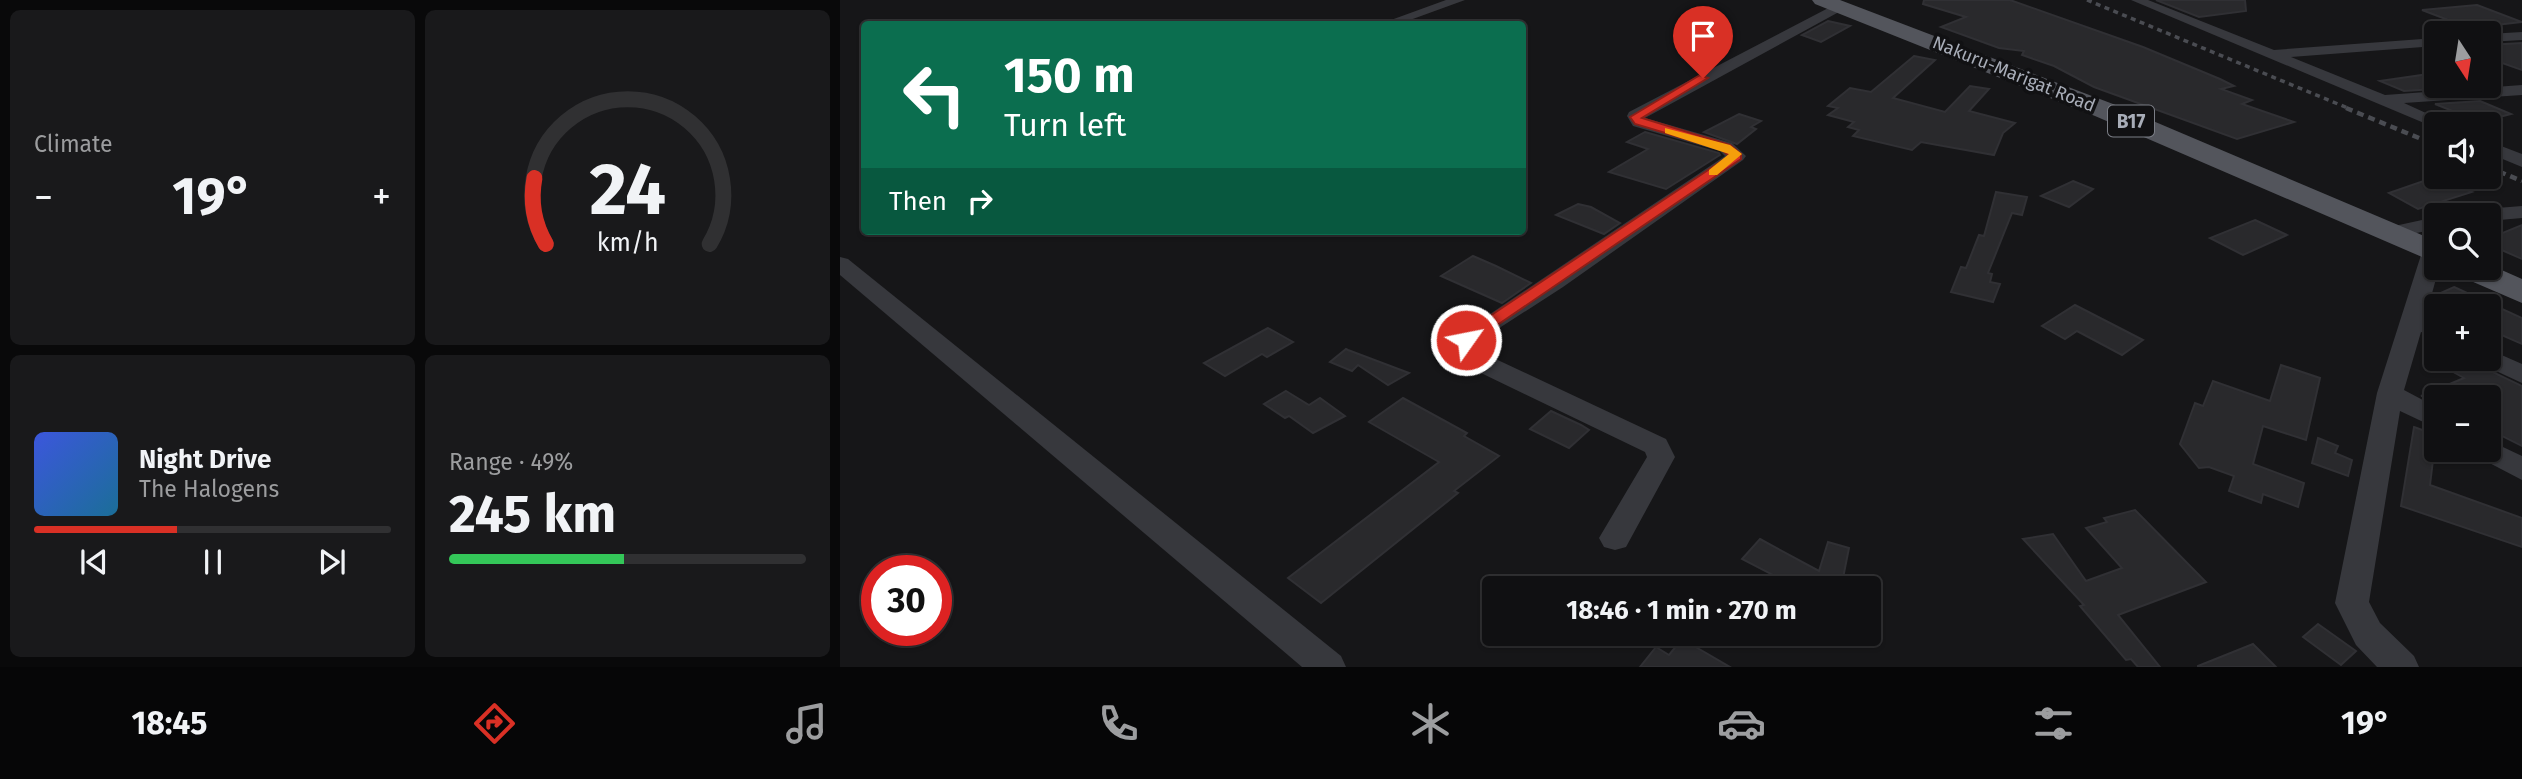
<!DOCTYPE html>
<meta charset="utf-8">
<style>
:root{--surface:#101012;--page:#19191b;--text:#f1f3f6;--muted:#9c9d9f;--line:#303032;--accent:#d93025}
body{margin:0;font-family:"Fira Sans",sans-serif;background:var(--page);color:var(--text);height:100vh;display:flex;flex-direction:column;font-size:26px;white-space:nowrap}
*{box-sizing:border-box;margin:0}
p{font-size:23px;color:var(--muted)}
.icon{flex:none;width:38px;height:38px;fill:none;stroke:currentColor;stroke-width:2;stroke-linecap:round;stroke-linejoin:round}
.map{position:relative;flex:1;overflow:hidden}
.sheet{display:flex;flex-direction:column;gap:10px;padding:10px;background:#09090a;width:840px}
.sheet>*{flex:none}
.banner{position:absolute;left:21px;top:21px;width:665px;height:214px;border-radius:7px;box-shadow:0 2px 5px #0004,0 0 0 2px var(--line);background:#0b6e4f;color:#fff;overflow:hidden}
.needle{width:46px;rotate:168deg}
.buttons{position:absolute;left:1584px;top:21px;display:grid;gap:14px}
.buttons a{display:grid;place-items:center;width:77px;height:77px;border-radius:7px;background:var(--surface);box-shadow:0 2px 5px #0004,0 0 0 2px var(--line);font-size:35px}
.speed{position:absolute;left:21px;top:555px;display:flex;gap:14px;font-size:35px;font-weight:700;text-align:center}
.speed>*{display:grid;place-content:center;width:91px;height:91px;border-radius:50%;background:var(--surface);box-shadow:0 2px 5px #0004,0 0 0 2px var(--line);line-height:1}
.speed .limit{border:10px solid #d22;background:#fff;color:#111}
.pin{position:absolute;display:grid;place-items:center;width:60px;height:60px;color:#fff;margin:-72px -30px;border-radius:50% 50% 50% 0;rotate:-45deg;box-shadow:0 0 7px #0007}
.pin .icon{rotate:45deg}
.me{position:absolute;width:77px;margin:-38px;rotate:57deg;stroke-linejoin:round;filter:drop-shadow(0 0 5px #0008)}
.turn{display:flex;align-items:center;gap:24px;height:147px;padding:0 28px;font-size:32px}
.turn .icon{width:91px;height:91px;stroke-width:2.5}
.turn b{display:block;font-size:49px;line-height:60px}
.then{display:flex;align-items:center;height:66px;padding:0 28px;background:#0003;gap:14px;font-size:26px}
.big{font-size:52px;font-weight:700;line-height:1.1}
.sheet .widget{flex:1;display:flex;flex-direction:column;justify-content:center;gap:10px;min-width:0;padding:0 24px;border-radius:10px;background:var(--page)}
.sheet .dial{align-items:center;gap:0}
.dial svg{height:182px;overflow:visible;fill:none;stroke:var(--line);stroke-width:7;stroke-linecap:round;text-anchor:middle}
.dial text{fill:var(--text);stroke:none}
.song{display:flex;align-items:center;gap:21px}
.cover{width:84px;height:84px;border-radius:10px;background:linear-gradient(135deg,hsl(230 70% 55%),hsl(200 70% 35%))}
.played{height:7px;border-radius:4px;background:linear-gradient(90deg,var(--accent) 40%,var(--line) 40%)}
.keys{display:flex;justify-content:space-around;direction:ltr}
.heat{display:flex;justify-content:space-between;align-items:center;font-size:38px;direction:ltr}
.charge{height:10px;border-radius:5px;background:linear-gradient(90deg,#34c759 49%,var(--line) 0)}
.sheet .tiles{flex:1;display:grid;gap:10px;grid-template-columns:repeat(2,1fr)}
.trip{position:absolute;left:642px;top:576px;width:399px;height:70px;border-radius:7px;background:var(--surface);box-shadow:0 2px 5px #0004,0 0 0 2px var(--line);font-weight:700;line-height:70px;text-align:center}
.menu{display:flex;height:112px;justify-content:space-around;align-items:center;background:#060607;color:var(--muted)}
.menu .icon{width:49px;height:49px}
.menu .selected{color:var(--accent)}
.menu b{font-size:32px;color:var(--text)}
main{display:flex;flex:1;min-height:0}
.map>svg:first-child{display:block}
</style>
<main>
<section class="sheet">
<div class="tiles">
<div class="widget"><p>Climate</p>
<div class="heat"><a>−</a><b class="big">19°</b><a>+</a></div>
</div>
<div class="widget dial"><svg viewBox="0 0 100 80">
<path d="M14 69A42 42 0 1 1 86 69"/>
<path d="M14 69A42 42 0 0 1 9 40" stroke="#d93025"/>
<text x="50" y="56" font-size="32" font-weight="700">24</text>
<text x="50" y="72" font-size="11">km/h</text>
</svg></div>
<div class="widget">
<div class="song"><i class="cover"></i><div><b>Night Drive</b><p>The Halogens</p></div></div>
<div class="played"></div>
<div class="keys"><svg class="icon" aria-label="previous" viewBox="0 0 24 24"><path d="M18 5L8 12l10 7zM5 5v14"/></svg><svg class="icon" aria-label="pause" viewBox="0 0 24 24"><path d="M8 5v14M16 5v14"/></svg><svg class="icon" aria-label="next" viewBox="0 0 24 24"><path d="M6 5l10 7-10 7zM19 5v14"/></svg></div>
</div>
<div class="widget"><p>Range · 49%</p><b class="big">245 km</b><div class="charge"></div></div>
</div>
</section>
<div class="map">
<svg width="1682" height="667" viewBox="0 0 1682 667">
<rect width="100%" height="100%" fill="#161618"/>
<g fill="#29292c" stroke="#303034" stroke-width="2">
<polygon points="1084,0 1170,0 1303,47 1380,79 1394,86 1381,89 1412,100 1402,104 1454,122 1397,139 1254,87 1214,66 1182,55 1184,51 1159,48 1101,27 1126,17 1083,4"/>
<polygon points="1316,0 1405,0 1406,11 1359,17"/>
<polygon points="1637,5 1682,22 1629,28 1582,10"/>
<polygon points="988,21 1010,26 981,42 962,35"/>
<polygon points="1682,43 1682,70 1648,58 1648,45"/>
<polygon points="1074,56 1095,60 1053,98 1105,112 1130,86 1149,89 1129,111 1175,123 1163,133 1154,155 1081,142 1072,150 1013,136 1019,130 1008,127 1014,122 988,115 998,108 988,106 1010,88 1031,92"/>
<polygon points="1596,73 1596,86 1610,88 1564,91 1540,81"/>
<polygon points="1640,101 1671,114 1640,122 1595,104"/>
<polygon points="899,114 921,121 911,127 916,129 897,144 864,132"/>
<polygon points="805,132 879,153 880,155 826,189 769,172 808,149 787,142"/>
<polygon points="1595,177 1632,192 1578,209 1549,193"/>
<polygon points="1233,181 1253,189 1229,207 1201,196"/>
<polygon points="1156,192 1187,197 1182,215 1172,213 1148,273 1152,274 1150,282 1160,284 1153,302 1111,292 1121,267 1126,268 1139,235 1144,236"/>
<polygon points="738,204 751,207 780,223 764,234 716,215"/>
<polygon points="1415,220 1447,235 1403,255 1370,238"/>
<polygon points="1682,225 1682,259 1648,244 1648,239"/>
<polygon points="633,256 656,266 691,283 662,303 601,276"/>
<polygon points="1614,287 1682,318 1682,344 1648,329 1648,306 1612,306 1593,301 1594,296"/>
<polygon points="1235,305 1303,340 1282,355 1237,331 1225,339 1202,326"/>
<polygon points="428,328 453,342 427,357 422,354 385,376 364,363"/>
<polygon points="506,349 508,350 569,373 548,385 518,365 512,371 490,362"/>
<polygon points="1590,359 1631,359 1638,365 1682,386 1682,446 1648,429 1648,397 1581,396 1624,378"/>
<polygon points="1441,365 1480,378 1466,440 1423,426 1413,464 1464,483 1458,507 1423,494 1421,503 1389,491 1394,476 1369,467 1359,468 1340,444 1355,403 1363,406 1373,381 1430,401"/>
<polygon points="446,391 469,405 480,398 505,416 473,433 449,416 445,418 424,404"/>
<polygon points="563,398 627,433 624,436 659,456 614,491 618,493 481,603 448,578 599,462 529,422"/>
<polygon points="711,411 741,425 749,430 729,448 690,429"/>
<polygon points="1574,427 1596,435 1590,485 1682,518 1682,547 1561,506"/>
<polygon points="1478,438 1498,446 1495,453 1512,460 1508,476 1472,463"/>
<polygon points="1295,510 1366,582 1278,615 1320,667 1298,667 1291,659 1286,660 1240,606 1244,605 1183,539 1213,534 1246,581 1282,568 1246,528 1267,522 1264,518"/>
<polygon points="920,539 979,571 988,542 1009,548 1001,588 988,588 974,584 975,582 969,588 958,588 902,559"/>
<polygon points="1478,624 1516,651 1501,665 1463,637"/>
<polygon points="842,639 890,667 800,667 816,647 829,655"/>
<polygon points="1413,644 1436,667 1358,667 1358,666"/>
</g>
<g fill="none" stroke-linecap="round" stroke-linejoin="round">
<g fill="#37383d" fill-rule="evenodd">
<polygon points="606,0 625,0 559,24 540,24"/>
<polygon points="1291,0 1308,0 1434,50 1596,38 1596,46 1451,57 1545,95 1682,85 1682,95 1564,103 1610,124 1596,124 1596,128"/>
<polygon points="996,4 1008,7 805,118 892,143 906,156 903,160 723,287 630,347 826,439 835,457 786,547 775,550 764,547 759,538 807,457 805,452 612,359 604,345 885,156 880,151 793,126 787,116 789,112"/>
<polygon points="1682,32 1682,40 1648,42 1648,34"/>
<polygon points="1648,141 1682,154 1682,167 1648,153"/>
<polygon points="1682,206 1682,218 1648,221 1648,215 1635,215 1645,209"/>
<polygon points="1596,217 1596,229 1552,238 1542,232 1545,228"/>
<polygon points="1593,246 1596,246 1596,268 1599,268 1586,315 1596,320 1596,337 1581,332 1564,390 1596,407 1596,428 1560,411 1529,602 1540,623 1574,656 1579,667 1537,667 1516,645 1495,603 1537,393 1582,252"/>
<polygon points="0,257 8,259 501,656 506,667 462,667 0,275"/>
<polygon points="1648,349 1682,364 1682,383 1639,363 1637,359 1648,359"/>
<polygon points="1648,440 1682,456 1682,480 1638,457 1634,450 1648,450"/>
</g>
<g fill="#53555c" fill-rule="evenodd">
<polygon points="972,0 1000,0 1273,104 1596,241 1596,263 1255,116 975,4"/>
<polygon points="1648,264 1682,279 1682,303 1617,275 1612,268 1648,268"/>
</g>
<polyline stroke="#4a4c52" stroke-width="3.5" stroke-dasharray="5 4.5" stroke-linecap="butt" points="1247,0 1510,109"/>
<g stroke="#4a4c52" stroke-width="4.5" stroke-dasharray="7 5" stroke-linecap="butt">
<polyline points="1506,108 1596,145"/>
<polyline points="1648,167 1682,181"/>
</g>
</g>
<polygon fill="#d93025" stroke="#8d1f18" stroke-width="2" points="860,75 868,78 802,118 890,145 901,154 901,159 631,343 620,343 620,336 889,156 882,150 795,124 790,117"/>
<polygon fill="#f59e0b" points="825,128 890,145 902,154 877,175 869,175 869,170 889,154 825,133"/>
<g text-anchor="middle" stroke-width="7" stroke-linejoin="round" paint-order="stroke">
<g font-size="18" fill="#a8adb8" stroke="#111113">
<text transform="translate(1174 74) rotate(22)" y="6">Nakuru-Marigat Road</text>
</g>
<rect fill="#111113" stroke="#7b7e86" stroke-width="2" x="1268" y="105.5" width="46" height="31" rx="5"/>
<g font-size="19" font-weight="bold" fill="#a8adb8">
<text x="1291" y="128">B17</text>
</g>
</g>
</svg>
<div class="buttons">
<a><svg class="needle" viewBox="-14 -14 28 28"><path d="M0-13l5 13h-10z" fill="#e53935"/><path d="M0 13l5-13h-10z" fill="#9c9d9f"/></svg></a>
<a><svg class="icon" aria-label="sound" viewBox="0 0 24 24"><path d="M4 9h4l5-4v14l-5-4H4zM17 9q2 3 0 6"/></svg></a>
<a><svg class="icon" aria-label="search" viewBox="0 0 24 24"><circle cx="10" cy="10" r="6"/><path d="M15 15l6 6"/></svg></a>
<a>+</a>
<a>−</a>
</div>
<div class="speed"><div class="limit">30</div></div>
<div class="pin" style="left:863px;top:78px;background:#d93025"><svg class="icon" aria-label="arrive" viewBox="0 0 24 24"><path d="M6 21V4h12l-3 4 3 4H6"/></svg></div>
<svg class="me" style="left:626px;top:340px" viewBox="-20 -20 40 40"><circle r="17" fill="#d93025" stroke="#fff" stroke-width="3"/><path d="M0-11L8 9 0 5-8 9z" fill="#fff"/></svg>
<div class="trip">18:46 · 1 min · 270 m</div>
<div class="banner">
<div class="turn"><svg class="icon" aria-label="left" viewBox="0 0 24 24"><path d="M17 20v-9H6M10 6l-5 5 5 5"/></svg><div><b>150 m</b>Turn left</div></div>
<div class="then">Then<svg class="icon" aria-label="right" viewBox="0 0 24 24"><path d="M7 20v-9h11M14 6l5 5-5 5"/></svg></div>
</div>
</div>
</main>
<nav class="menu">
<b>18:45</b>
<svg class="icon selected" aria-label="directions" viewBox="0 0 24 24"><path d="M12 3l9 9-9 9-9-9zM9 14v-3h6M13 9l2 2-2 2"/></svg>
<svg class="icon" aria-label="music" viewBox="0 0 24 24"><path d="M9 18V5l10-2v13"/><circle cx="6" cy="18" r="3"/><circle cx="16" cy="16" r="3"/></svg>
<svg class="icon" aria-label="phone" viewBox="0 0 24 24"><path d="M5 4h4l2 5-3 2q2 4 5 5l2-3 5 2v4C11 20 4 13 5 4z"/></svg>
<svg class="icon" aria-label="climate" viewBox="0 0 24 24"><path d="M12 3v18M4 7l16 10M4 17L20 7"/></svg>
<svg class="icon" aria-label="car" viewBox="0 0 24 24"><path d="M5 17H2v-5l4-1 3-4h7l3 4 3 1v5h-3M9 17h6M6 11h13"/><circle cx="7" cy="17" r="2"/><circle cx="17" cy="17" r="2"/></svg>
<svg class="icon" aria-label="filters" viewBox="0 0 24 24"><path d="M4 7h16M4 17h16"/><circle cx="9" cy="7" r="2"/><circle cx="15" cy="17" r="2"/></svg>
<b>19°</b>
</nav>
